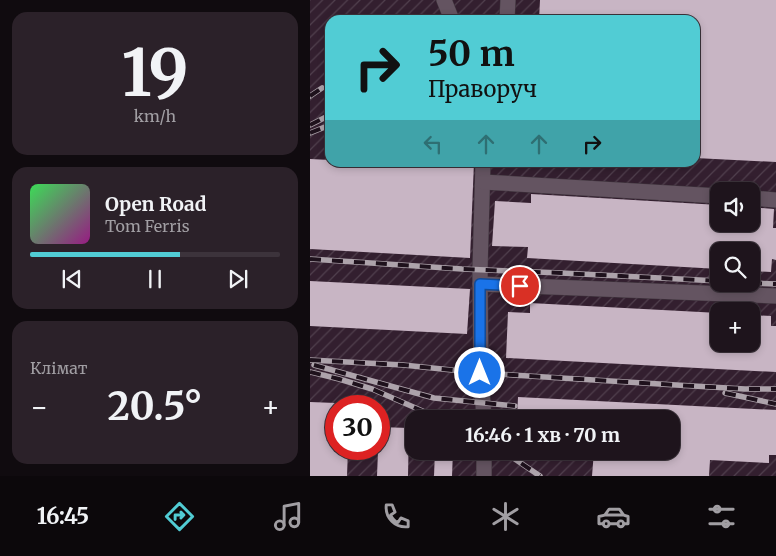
<!DOCTYPE html>
<html lang="uk">
<meta charset="utf-8">
<style>
:root{--surface:#1e141c;--page:#2b2129;--text:#f1f3f6;--muted:#a19ea3;--line:#3c333b;--accent:#51ccd4}
body{margin:0;font-family:Merriweather,serif;background:var(--page);color:var(--text);height:100vh;display:flex;flex-direction:column;font-size:19px;white-space:nowrap}
*{box-sizing:border-box;margin:0}
p{font-size:16px;color:var(--muted)}
.icon{flex:none;width:28px;height:28px;fill:none;stroke:currentColor;stroke-width:2;stroke-linecap:round;stroke-linejoin:round}
.map{position:relative;flex:1;overflow:hidden}
.sheet{display:flex;flex-direction:column;gap:12px;padding:12px;background:#100b0f;width:310px}
.sheet>*{flex:none}
.top-card{position:absolute;left:15px;top:15px;width:375px;height:152px;border-radius:15px;box-shadow:0 2px 8px #0003,0 0 0 1px var(--line);background:#51ccd4;color:#111;overflow:hidden}
.controls{position:absolute;left:400px;top:182px;display:grid;gap:10px}
.controls a{display:grid;place-items:center;width:50px;height:50px;border-radius:10px;background:var(--surface);box-shadow:0 2px 8px #0003,0 0 0 1px var(--line);font-size:25px}
.speed{position:absolute;left:15px;top:395px;display:flex;gap:10px;font-size:25px;font-weight:700;text-align:center}
.speed>*{display:grid;place-content:center;width:65px;height:65px;border-radius:50%;background:var(--surface);box-shadow:0 2px 8px #0003,0 0 0 1px var(--line);line-height:1}
.speed .limit{border:8px solid #d22;background:#fff;color:#111}
.pin{position:absolute;display:grid;place-items:center;width:42px;height:42px;color:#fff;margin:-21px;border:2px solid #fff;border-radius:50%;box-shadow:0 1px 5px #0007}
.me{position:absolute;width:55px;margin:-28px;rotate:0deg;stroke-linejoin:round;filter:drop-shadow(0 0 4px #0008)}
.turn{display:flex;align-items:center;gap:18px;height:105px;padding:0 20px;font-size:22px}
.turn .icon{width:65px;height:65px;stroke-width:2.5}
.turn b{display:block;font-size:35px;line-height:42px}
.lanes{display:flex;align-items:center;height:48px;padding:0 20px;background:#0003;justify-content:center;gap:25px;direction:ltr}
.lanes .off{opacity:.35}
.big{font-size:38px;font-weight:700;line-height:1.1}
.sheet .widget{flex:1;display:flex;flex-direction:column;justify-content:center;gap:8px;min-width:0;padding:0 18px;border-radius:15px;background:var(--page)}
.sheet .dial{align-items:center;gap:0}
.dial b{font-size:65px;line-height:1}
.song{display:flex;align-items:center;gap:15px}
.cover{width:60px;height:60px;border-radius:8px;background:linear-gradient(135deg,hsl(130 70% 55%),hsl(310 70% 35%))}
.played{height:5px;border-radius:2px;background:linear-gradient(90deg,var(--accent) 60%,var(--line) 60%)}
.keys{display:flex;justify-content:space-around;direction:ltr}
.heat{display:flex;justify-content:space-between;align-items:center;font-size:28px;direction:ltr}
.trip{position:absolute;left:95px;top:410px;width:275px;height:50px;border-radius:15px;background:var(--surface);box-shadow:0 2px 8px #0003,0 0 0 1px var(--line);font-weight:700;line-height:50px;text-align:center}
.menu{display:flex;height:80px;justify-content:space-around;align-items:center;background:#0c080b;color:var(--muted)}
.menu .icon{width:35px;height:35px}
.menu .active{color:var(--accent)}
.menu b{font-size:22px;color:var(--text)}
main{display:flex;flex:1;min-height:0}
.map>svg:first-child{display:block}
</style>
<main>
<section class="sheet">
<div class="widget dial"><b>19</b><p>km/h</p></div>
<div class="widget">
<div class="song"><i class="cover"></i><div><b>Open Road</b><p>Tom Ferris</p></div></div>
<div class="played"></div>
<div class="keys"><svg class="icon" aria-label="previous" viewBox="0 0 24 24"><path d="M18 5L8 12l10 7zM5 5v14"/></svg><svg class="icon" aria-label="pause" viewBox="0 0 24 24"><path d="M8 5v14M16 5v14"/></svg><svg class="icon" aria-label="next" viewBox="0 0 24 24"><path d="M6 5l10 7-10 7zM19 5v14"/></svg></div>
</div>
<div class="widget"><p>Клімат</p>
<div class="heat"><a>−</a><b class="big">20.5°</b><a>+</a></div>
</div>
</section>
<div class="map">
<svg width="466" height="476" viewBox="0 0 466 476">
<defs>
<pattern id="industrial-furrows" width="10" height="10" patternUnits="userSpaceOnUse" patternTransform="scale(1.25)"><rect width="10" height="10" fill="#331f2f"/><path d="M-1 1l2-2M0 10L10 0M9 11l2-2" fill="none" stroke="#503f4d"/></pattern>
</defs>
<rect width="100%" height="100%" fill="#281a25"/>
<path fill="url(#industrial-furrows)" fill-rule="evenodd" d="M0,0H466V476H0ZM20,20H385V162H20ZM409,191H441V224H409ZM409,251H441V284H409ZM409,311H441V344H409ZM26,406H69V449H26ZM104,419H361V451H104Z"/>
<g fill="#c8b5c4">
<polygon points="230,0 466,0 466,162 385,158 385,20 229,20"/>
<polygon points="0,159 20,160 20,162 164,162 160,258 0,249"/>
<polygon points="221,194 409,205 409,224 441,224 441,207 464,209 463,228 466,228 466,260 462,259 461,272 441,271 441,251 409,251 409,269 217,258 218,247 182,246 185,201 221,203"/>
<polygon points="0,281 160,289 157,334 0,326"/>
<polygon points="220,303 409,313 409,344 441,344 441,315 461,316 461,326 466,326 466,372 196,358 198,312 220,313"/>
<polygon points="208,397 466,410 466,455 459,455 459,463 400,460 399,476 282,476 284,451 361,451 361,419 207,419"/>
<polygon points="0,402 26,403 26,449 38,449 37,476 0,476"/>
<polygon points="69,427 99,428 98,476 67,476"/>
<polygon points="125,451 143,451 142,476 124,476"/>
</g>
<g fill="none" stroke-linecap="round" stroke-linejoin="round">
<g stroke="#41373f" stroke-width="16">
<g id="minor">
<polyline points="134,0 142,20"/>
<polyline points="197,20 198,0"/>
<polyline points="173,162 170,270 171,373 174,419"/>
<polyline points="173,182 409,196"/>
<polyline points="441,198 466,200"/>
<polyline points="170,284 466,296"/>
<polyline points="174,476 174,451"/>
</g>
</g>
<use href="#minor" stroke="#645461" stroke-width="15"/>
<g stroke="#ada3ab" stroke-width="5.5">
<g id="rail">
<polyline points="0,96 12,88"/>
<polyline points="0,125 20,115"/>
<polyline points="0,133 20,125"/>
<polyline points="0,259 152,269 251,273 409,281"/>
<polyline points="441,283 466,284"/>
<polyline points="0,360 93,365 171,373 366,385 435,389 466,389"/>
<polyline points="4,365 124,398 205,406"/>
<polyline points="0,372 29,379 62,389 131,419"/>
<polyline points="415,393 466,404"/>
<polyline points="193,451 230,476"/>
</g>
</g>
<use href="#rail" stroke="#1e111c" stroke-width="4" stroke-dasharray="11" stroke-linecap="butt"/>
</g>
<g fill="none" stroke-linecap="round" stroke-linejoin="round">
<g stroke="#114b97" stroke-width="12">
<polyline id="route" points="170,373 170,284 210,286"/>
</g>
<use href="#route" stroke="#1a73e8" stroke-width="9"/>
</g>
</svg>
<div class="controls">
<a><svg class="icon" aria-label="sound" viewBox="0 0 24 24"><path d="M4 9h4l5-4v14l-5-4H4zM17 9q2 3 0 6"/></svg></a>
<a><svg class="icon" aria-label="search" viewBox="0 0 24 24"><circle cx="10" cy="10" r="6"/><path d="M15 15l6 6"/></svg></a>
<a>+</a>
</div>
<div class="speed"><div class="limit">30</div></div>
<div class="pin" style="left:210px;top:286px;background:#d93025"><svg class="icon" aria-label="arrive" viewBox="0 0 24 24"><path d="M6 21V4h12l-3 4 3 4H6"/></svg></div>
<svg class="me" style="left:170px;top:373px" viewBox="-20 -20 40 40"><circle r="17" fill="#1a73e8" stroke="#fff" stroke-width="3"/><path d="M0-11L8 9 0 5-8 9z" fill="#fff"/></svg>
<div class="trip">16:46 · 1 хв · 70 m</div>
<div class="top-card">
<div class="turn"><svg class="icon" aria-label="right" viewBox="0 0 24 24"><path d="M7 20v-9h11M14 6l5 5-5 5"/></svg><div><b>50 m</b>Праворуч</div></div>
<div class="lanes"><svg class="icon off" aria-label="left" viewBox="0 0 24 24"><path d="M17 20v-9H6M10 6l-5 5 5 5"/></svg><svg class="icon off" aria-label="ahead" viewBox="0 0 24 24"><path d="M12 20V5M6 11l6-6 6 6"/></svg><svg class="icon off" aria-label="ahead" viewBox="0 0 24 24"><path d="M12 20V5M6 11l6-6 6 6"/></svg><svg class="icon" aria-label="right" viewBox="0 0 24 24"><path d="M7 20v-9h11M14 6l5 5-5 5"/></svg></div>
</div>
</div>
</main>
<nav class="menu">
<b>16:45</b>
<svg class="icon active" aria-label="directions" viewBox="0 0 24 24"><path d="M12 3l9 9-9 9-9-9zM9 14v-3h6M13 9l2 2-2 2"/></svg>
<svg class="icon" aria-label="music" viewBox="0 0 24 24"><path d="M9 18V5l10-2v13"/><circle cx="6" cy="18" r="3"/><circle cx="16" cy="16" r="3"/></svg>
<svg class="icon" aria-label="phone" viewBox="0 0 24 24"><path d="M5 4h4l2 5-3 2q2 4 5 5l2-3 5 2v4C11 20 4 13 5 4z"/></svg>
<svg class="icon" aria-label="climate" viewBox="0 0 24 24"><path d="M12 3v18M4 7l16 10M4 17L20 7"/></svg>
<svg class="icon" aria-label="car" viewBox="0 0 24 24"><path d="M5 17H2v-5l4-1 3-4h7l3 4 3 1v5h-3M9 17h6M6 11h13"/><circle cx="7" cy="17" r="2"/><circle cx="17" cy="17" r="2"/></svg>
<svg class="icon" aria-label="filters" viewBox="0 0 24 24"><path d="M4 7h16M4 17h16"/><circle cx="9" cy="7" r="2"/><circle cx="15" cy="17" r="2"/></svg>
</nav>
